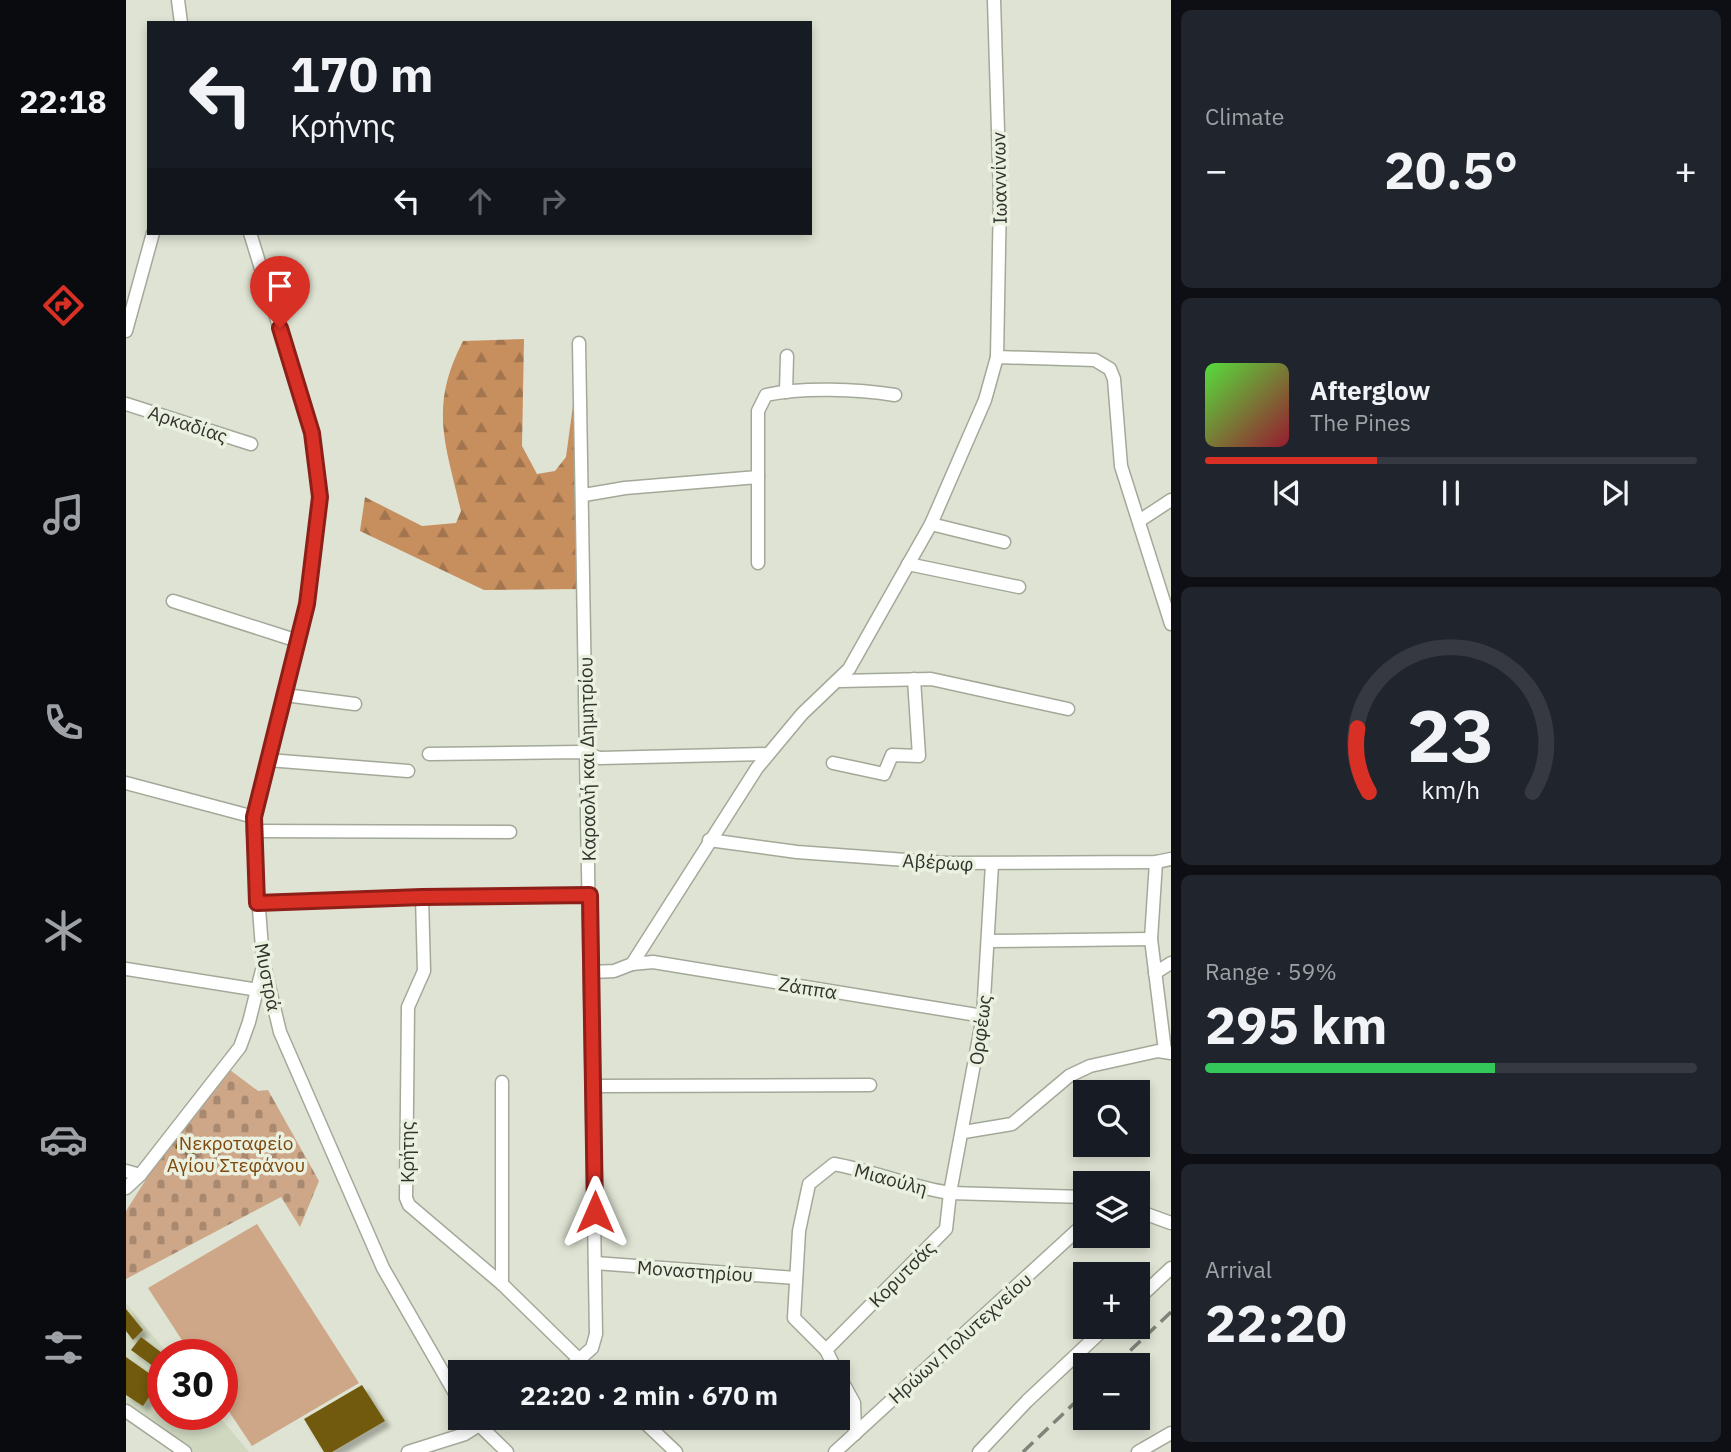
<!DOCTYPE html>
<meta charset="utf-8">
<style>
:root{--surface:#171b24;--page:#20242c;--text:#f1f3f6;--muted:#9ea1a6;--line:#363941;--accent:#d93025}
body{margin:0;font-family:"IBM Plex Sans",sans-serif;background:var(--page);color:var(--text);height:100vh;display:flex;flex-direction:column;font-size:26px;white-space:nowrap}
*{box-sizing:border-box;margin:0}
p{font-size:23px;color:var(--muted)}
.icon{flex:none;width:38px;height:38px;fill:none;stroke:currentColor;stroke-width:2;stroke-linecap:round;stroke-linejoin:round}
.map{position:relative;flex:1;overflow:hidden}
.drawer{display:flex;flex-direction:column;gap:10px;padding:10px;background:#0d0f14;width:560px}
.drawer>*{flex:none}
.banner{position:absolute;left:21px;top:21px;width:665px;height:214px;border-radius:0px;box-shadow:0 4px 10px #0003;background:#171b24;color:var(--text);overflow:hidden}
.fabs{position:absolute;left:947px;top:1080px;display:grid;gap:14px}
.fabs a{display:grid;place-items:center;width:77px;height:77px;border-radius:0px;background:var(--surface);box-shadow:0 4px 10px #0003;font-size:35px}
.speed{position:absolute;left:21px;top:1339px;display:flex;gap:14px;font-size:35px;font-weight:700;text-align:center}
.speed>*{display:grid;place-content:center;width:91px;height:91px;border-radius:50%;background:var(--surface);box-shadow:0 4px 10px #0003;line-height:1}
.speed .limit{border:10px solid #d22;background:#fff;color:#111}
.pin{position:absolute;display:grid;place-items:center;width:60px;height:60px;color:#fff;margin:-72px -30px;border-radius:50% 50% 50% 0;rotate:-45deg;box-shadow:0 0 7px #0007}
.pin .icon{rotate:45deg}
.me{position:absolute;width:77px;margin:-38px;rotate:0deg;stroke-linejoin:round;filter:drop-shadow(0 0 5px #0008)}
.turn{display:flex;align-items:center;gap:24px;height:147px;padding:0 28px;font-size:32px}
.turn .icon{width:91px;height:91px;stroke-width:2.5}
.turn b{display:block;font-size:49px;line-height:60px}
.lanes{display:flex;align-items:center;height:66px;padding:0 28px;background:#0003;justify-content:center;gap:35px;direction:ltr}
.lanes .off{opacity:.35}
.big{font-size:52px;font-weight:700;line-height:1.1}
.drawer .card{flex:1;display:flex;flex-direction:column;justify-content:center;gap:10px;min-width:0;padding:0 24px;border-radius:10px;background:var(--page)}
.drawer .dial{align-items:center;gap:0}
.dial svg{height:182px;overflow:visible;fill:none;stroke:var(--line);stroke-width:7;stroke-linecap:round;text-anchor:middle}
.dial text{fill:var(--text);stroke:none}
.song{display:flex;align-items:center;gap:21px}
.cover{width:84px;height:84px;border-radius:10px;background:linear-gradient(135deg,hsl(110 70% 55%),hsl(350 70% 35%))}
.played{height:7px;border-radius:4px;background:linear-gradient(90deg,var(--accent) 35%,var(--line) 35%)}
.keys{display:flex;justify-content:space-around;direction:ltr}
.heat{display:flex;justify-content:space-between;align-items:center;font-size:38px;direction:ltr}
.charge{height:10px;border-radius:5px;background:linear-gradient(90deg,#34c759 59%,var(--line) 0)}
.trip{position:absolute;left:322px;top:1360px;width:402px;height:70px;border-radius:0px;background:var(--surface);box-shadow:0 4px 10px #0003;font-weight:700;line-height:70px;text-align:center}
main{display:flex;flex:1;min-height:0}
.tabs{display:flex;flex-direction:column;width:126px;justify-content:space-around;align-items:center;background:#090b0e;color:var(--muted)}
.tabs .icon{width:49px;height:49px}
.tabs .on{color:var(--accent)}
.tabs b{font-size:32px;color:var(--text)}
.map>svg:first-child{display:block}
</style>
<main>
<nav class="tabs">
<b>22:18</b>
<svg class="icon on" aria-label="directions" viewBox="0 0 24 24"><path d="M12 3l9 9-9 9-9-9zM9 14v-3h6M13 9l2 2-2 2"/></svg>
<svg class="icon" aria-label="music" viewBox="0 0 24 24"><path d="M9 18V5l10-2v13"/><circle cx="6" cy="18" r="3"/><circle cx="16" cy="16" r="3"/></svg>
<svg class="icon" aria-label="phone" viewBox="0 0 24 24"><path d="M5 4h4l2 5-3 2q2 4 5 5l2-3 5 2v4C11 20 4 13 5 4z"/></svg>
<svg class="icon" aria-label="climate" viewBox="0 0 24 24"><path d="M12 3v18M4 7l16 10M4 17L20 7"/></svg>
<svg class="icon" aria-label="car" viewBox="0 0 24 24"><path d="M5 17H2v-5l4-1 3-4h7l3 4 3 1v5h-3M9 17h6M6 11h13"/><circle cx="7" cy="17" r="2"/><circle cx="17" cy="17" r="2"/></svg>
<svg class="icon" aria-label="filters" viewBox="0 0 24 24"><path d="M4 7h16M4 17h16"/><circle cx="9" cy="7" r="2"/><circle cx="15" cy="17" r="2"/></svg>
</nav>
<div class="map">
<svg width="1045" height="1452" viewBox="0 0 1045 1452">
<defs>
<pattern id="forest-firs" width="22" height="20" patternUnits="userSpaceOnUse" patternTransform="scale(1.75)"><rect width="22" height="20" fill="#c78e5e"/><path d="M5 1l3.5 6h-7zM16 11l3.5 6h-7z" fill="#a2754e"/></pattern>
<pattern id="cemetery-stones" width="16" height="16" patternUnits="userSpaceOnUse" patternTransform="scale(1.75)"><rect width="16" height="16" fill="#cea788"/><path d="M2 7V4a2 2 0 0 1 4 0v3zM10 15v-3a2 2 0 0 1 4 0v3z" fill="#a88970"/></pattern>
<filter id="shadow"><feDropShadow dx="5.5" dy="5.5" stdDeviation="2" flood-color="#0004"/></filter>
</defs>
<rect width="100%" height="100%" fill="#dee3d3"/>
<polygon fill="#d0d8c0" points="0,1303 42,1354 37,1354 37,1414 91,1414 123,1452 68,1452 0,1405"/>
<path fill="url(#forest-firs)" d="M398,339L396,446L411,474L429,471L440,457L448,398L453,589L358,590L234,531L239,497L296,526L330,523L335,511C319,442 303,407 337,341Z"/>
<polygon fill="url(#cemetery-stones)" points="104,1070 132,1091 142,1090 193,1181 174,1227 155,1197 0,1279 0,1211 38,1151"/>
<polygon fill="#cea788" points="131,1224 233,1383 126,1446 96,1401 96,1354 65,1354 22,1288"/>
<g fill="#715a08" filter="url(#shadow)">
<polygon points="53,1138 71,1147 68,1156 49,1148"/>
<polygon points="0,1309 17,1330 7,1340 0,1331"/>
<polygon points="15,1337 36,1353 27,1366 5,1350"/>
<polygon points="0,1357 34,1381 17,1406 0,1395"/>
<polygon points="236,1385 259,1421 206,1452 198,1452 178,1419"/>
</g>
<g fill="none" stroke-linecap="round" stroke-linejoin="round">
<g stroke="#a3a999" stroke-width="15">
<g id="street">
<polyline points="52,0 55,23"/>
<polyline points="868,0 874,196 871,357"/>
<polyline points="124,233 186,433 194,497 181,604 128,817 127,831 137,961 154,1032 257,1268 334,1402"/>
<polyline points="0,331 27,233"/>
<polyline points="660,392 661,356"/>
<polyline points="0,404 125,444"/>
<polyline points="458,495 499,488 632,477"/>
<polyline points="1013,521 1045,500"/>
<polyline points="805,524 859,400 871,357 969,360 984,369 988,379 995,466 1045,624"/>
<path d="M632,563V411L640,395C676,387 732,389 769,395"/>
<polyline points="782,564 893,587"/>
<polyline points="47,601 172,641"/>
<polyline points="713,681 805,679 942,709"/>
<polyline points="159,695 229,704"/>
<polyline points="303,754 453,752 474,758 642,754"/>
<polyline points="142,760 282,771"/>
<polyline points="707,763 758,774 766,755 793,756 788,679"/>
<polyline points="0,783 128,817"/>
<polyline points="127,831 384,832"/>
<polyline points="583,840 671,852 821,863 1030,862 1045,859"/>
<polyline points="1030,862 1025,939 1039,1051"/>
<polyline points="296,897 298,971 282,1007 280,1198 283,1205 376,1284 466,1372"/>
<polyline points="131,903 296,897 464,895"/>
<polyline points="862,941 1025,939"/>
<polyline points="506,964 527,962 857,1016"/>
<polyline points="0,969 132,990"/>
<polyline points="466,972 488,971 506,964 631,768 676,714 723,669 805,524 878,542"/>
<polyline points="1029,973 1045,963"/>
<polyline points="468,1086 744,1085"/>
<polyline points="838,1132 886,1124 943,1076 964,1066 1032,1051 1045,1053"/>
<polyline points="0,1171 14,1175"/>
<polyline points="0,1188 14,1175 114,1047 123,1022 136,970"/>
<polyline points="1012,1211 1045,1223"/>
<polyline points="469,1263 670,1278"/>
<polyline points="376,1284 376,1082"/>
<polyline points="1012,1299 1045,1268"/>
<polyline points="700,1350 820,1229 824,1193 959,1197"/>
<polyline points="439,1372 466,1348 470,1334 453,343"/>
<path d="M711,1372L700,1350L668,1318L673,1231L683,1184L708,1164C747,1171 784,1187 824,1193L857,1016L866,864"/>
<polyline points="712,1374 728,1403 729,1434"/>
<polyline points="0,1411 59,1452"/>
<polyline points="346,1418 381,1452"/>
<polyline points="514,1418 550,1452"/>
<polyline points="282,1452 339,1434 364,1418"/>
<polyline points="709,1452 959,1223"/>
<polyline points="853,1452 901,1401 981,1326"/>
<polyline points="1012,1452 1045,1433"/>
</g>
</g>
<use href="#street" stroke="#fff" stroke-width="12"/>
<g stroke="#808379" stroke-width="3.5" stroke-dasharray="14 7" stroke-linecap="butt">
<polyline points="989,1365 1045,1312"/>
<polyline points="897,1452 959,1393"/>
</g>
</g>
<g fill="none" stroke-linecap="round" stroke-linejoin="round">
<g stroke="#8d1f18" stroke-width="18">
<polyline id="route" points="154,328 186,433 194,497 181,604 128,817 131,903 296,897 464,895 469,1212"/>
</g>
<use href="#route" stroke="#d93025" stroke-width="12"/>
</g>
<g text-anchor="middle" stroke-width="7" stroke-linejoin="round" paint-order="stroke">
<g font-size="19" fill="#31332d" stroke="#ebf1e0">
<text transform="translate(873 178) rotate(-91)" y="7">Ιωαννίνων</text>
<text transform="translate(62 424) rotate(18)" y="7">Αρκαδίας</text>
<text transform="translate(461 759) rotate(-91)" y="7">Καραολή και Δημητρίου</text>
<text transform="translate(812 862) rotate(3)" y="7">Αβέρωφ</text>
<text transform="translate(142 977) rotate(79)" y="7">Μυστρά</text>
<text transform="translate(682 988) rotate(9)" y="7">Ζάππα</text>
<text transform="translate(854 1030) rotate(-83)" y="7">Ορφέως</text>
<text transform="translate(281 1152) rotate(-90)" y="7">Κρήτης</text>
<text transform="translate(765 1179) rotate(15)" y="7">Μιαούλη</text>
<text transform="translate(569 1271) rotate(4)" y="7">Μοναστηρίου</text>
<text transform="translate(776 1274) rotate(-45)" y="7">Κορυτσάς</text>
<text transform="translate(834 1338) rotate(-42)" y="7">Ηρώων Πολυτεχνείου</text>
</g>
<g font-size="19" fill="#7e480e" stroke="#ebf1e0">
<text x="110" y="1150">Νεκροταφείο<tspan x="110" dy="22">Αγίου Στεφάνου</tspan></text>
</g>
</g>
</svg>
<div class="fabs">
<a><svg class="icon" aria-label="search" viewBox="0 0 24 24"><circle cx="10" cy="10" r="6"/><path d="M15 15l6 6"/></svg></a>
<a><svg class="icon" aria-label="layers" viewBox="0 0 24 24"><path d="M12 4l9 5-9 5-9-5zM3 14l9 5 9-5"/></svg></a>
<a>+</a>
<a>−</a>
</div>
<div class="speed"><div class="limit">30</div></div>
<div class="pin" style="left:154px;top:328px;background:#d93025"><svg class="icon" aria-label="arrive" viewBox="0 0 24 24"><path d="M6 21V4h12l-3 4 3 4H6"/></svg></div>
<svg class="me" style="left:469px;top:1212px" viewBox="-20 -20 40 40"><path d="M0-17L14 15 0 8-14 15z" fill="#d93025" stroke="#fff" stroke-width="4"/></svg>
<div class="trip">22:20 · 2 min · 670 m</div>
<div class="banner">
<div class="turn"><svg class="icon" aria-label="left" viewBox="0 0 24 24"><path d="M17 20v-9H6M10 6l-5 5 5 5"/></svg><div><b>170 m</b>Κρήνης</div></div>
<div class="lanes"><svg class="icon" aria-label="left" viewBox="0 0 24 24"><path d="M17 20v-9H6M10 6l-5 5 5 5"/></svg><svg class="icon off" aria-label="ahead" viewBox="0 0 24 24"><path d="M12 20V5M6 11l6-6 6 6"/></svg><svg class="icon off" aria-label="right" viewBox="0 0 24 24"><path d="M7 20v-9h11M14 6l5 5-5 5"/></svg></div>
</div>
</div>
<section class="drawer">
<div class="card"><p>Climate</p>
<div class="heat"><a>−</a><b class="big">20.5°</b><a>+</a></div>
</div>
<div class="card">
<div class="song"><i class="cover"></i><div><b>Afterglow</b><p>The Pines</p></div></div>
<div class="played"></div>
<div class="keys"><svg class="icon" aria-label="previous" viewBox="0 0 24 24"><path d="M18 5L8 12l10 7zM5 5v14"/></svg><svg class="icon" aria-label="pause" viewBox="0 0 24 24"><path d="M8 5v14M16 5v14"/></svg><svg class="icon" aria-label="next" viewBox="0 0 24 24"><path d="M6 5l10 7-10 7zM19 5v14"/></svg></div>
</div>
<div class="card dial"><svg viewBox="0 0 100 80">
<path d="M14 69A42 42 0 1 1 86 69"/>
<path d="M14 69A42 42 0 0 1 9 41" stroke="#d93025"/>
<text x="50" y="56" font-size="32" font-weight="700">23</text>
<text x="50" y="72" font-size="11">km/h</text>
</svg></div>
<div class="card"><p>Range · 59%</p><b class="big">295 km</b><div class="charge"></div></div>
<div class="card"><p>Arrival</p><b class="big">22:20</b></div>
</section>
</main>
